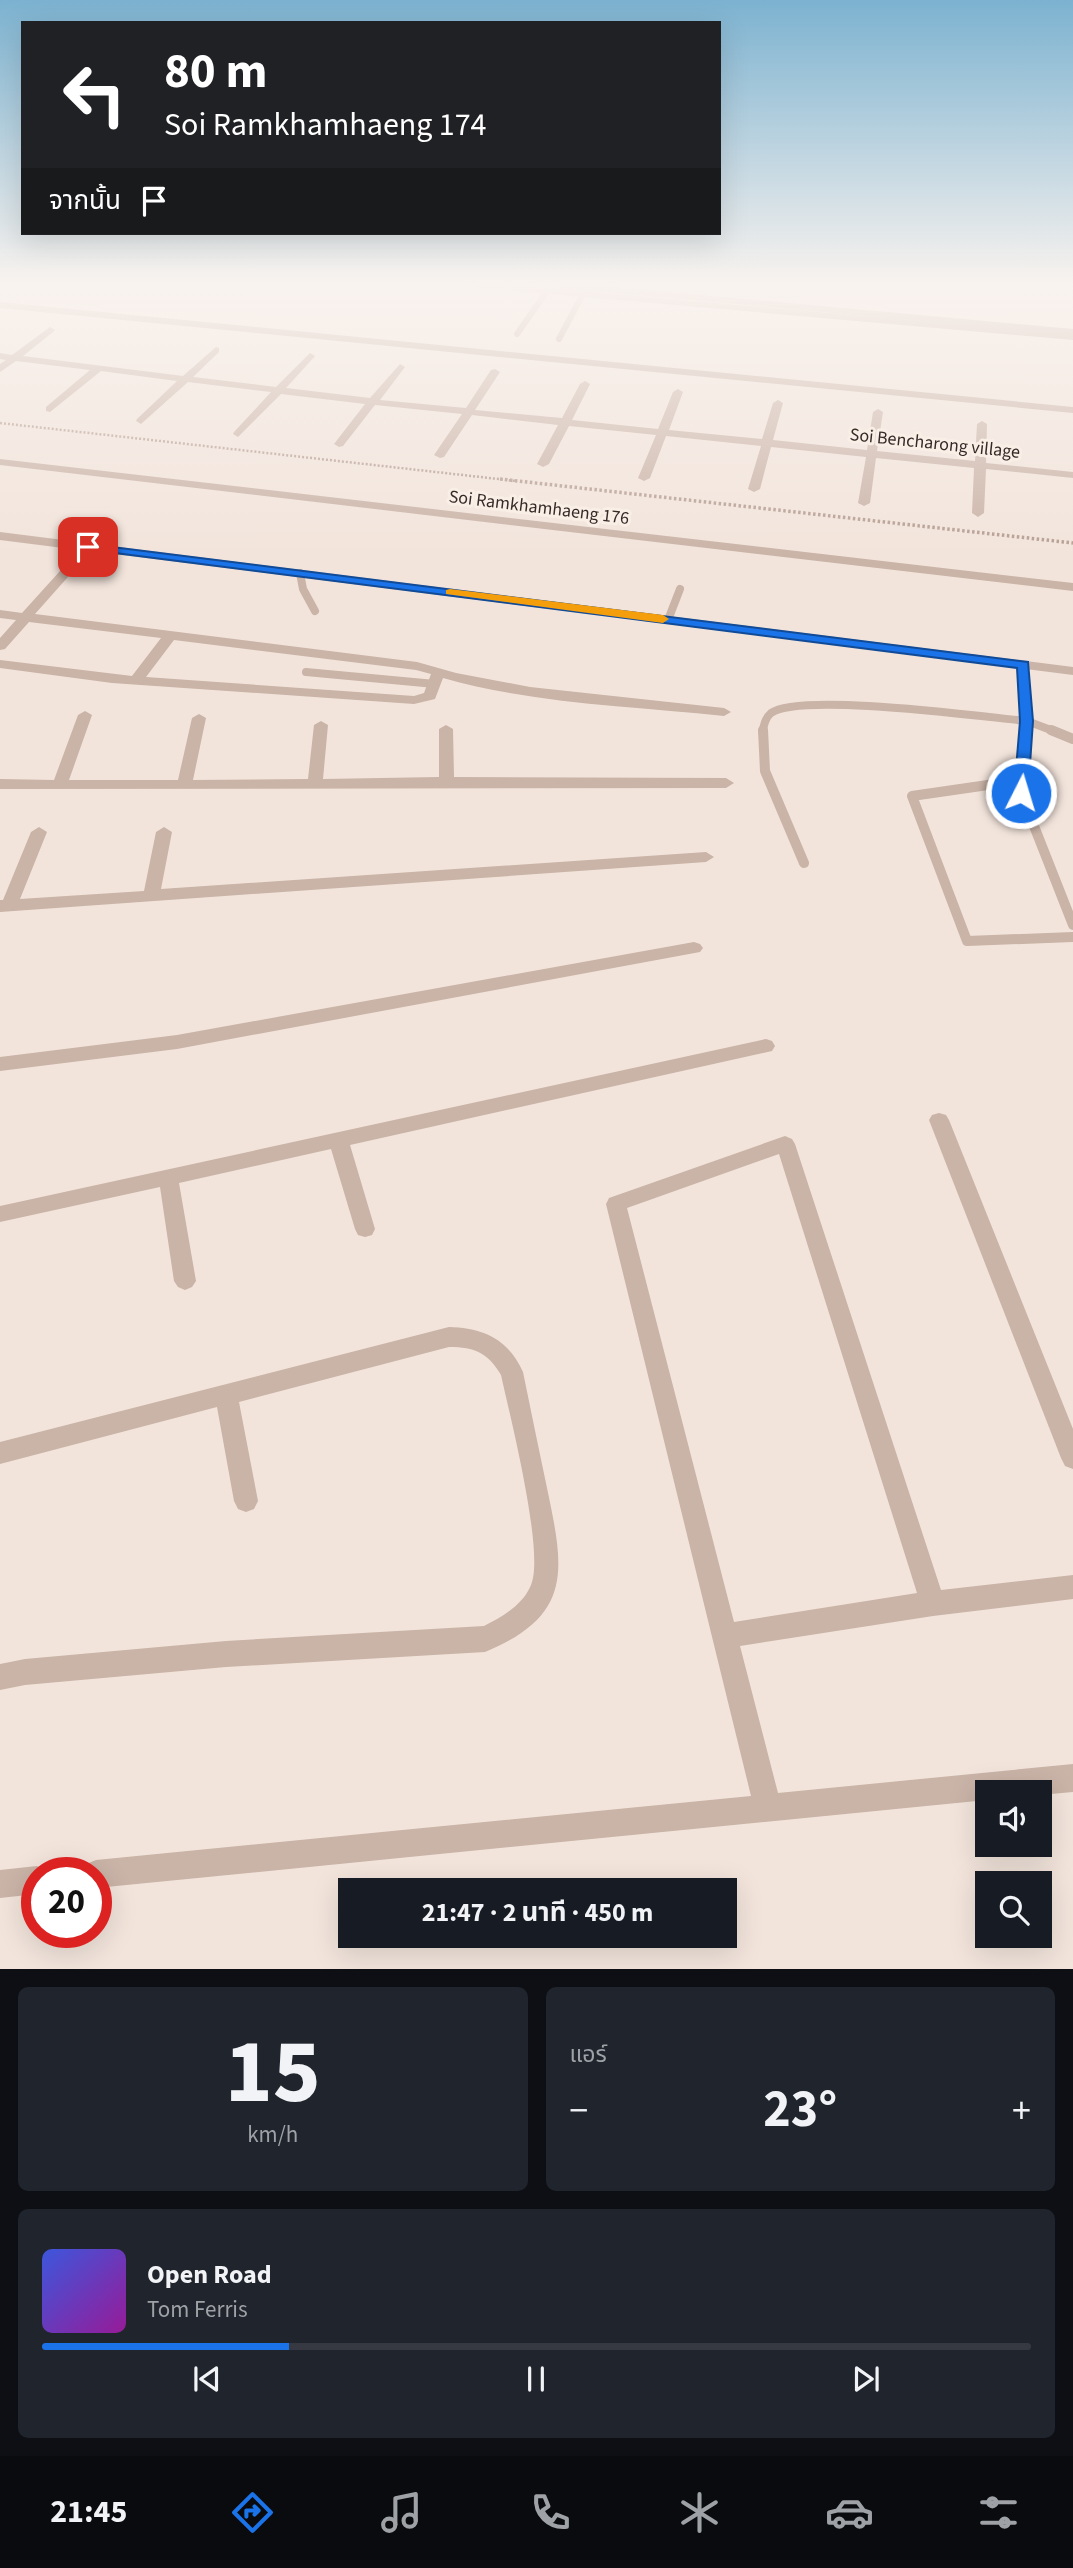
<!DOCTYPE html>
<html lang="th">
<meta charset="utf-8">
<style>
:root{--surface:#171b24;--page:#20242c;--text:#f1f3f6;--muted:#9ea1a6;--line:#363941;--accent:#1a73e8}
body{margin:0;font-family:"Source Sans 3","Noto Sans Thai",sans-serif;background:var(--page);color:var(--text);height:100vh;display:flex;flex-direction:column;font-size:26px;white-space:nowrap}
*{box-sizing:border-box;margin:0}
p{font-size:23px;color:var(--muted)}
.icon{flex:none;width:38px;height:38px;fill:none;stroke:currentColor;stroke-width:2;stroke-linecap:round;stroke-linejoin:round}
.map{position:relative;height:1969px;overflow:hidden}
.panel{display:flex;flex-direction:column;gap:18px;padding:18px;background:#0d0f14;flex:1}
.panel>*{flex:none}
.hud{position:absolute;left:21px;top:21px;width:700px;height:214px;border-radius:0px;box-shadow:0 7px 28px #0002;background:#202124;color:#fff;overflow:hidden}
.fabs{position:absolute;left:975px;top:1780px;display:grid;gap:14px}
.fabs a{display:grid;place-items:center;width:77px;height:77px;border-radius:0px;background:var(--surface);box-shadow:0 7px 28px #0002;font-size:35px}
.speed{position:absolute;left:21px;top:1857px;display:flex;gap:14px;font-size:35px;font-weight:700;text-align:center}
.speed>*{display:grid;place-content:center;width:91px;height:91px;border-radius:50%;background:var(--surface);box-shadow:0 7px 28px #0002;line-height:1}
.speed .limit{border:10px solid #d22;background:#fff;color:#111}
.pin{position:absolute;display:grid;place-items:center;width:60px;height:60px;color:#fff;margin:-30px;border-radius:14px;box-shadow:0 4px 10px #0006}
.me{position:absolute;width:77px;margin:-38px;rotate:5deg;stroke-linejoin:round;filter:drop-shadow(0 0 5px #0008)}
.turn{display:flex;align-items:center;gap:24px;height:147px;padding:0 28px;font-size:32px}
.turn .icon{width:91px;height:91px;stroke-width:2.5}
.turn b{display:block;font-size:49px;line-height:60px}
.then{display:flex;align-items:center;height:66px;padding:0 28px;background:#0003;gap:14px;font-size:26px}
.big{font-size:52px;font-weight:700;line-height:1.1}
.panel .tile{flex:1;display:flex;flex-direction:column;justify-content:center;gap:10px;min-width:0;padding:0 24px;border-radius:10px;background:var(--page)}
.panel .dial{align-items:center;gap:0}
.dial b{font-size:91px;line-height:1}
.song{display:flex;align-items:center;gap:21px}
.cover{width:84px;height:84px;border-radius:10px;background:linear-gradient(135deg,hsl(230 70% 55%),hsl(300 70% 35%))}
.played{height:7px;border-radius:4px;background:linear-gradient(90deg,var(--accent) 25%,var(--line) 25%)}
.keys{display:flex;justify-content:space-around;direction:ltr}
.heat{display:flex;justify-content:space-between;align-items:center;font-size:38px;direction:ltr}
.panel .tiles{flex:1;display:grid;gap:18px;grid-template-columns:1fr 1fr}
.tile:last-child{grid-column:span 2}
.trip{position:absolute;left:338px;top:1878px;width:399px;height:70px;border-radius:0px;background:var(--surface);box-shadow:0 7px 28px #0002;font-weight:700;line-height:70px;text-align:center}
.tab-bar{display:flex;height:112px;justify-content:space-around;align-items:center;background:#090b0e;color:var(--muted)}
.tab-bar .icon{width:49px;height:49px}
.tab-bar .selected{color:var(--accent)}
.tab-bar b{font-size:32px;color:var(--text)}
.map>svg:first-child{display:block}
</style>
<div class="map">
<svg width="1073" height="1970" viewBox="0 0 1073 1970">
<rect width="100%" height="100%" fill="#f2e4db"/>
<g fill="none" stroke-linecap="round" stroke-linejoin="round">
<polyline stroke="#b59d91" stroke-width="2.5" stroke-dasharray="2 2" stroke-linecap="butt" points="0,423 516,481"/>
<polyline stroke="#b59d91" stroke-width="3.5" stroke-dasharray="2.5 2.5" stroke-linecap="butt" points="500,479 1073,543"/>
<g stroke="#cab3a7" stroke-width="6">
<polyline points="526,282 1073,332"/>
<polyline points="517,334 547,291"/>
<polyline points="559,339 583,294"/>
</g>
<g stroke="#cab3a7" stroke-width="8">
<polyline points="300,573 303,589 315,611"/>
<polyline points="668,620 680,589"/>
<polyline points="306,672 435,684"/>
<path d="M763,732C763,726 766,717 771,713C800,692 984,717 1027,721L1023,665"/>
<polyline points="1026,732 1027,721 1056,732"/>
</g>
<g stroke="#cab3a7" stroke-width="10">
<polyline points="763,730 765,771 804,863"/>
<polyline points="1026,730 1021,793 1073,925"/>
<polyline points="1051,730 1073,739"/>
<polyline points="1022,780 912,796 967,941 1073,937"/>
</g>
<g fill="#cab3a7" fill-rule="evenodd">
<polygon points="444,282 475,282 1073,334 1073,340 448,285"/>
<polygon points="1067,282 1073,282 1073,285 1068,284"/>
<polygon points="0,302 1073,407 1073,413 0,308"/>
<polygon points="50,327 55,330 53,332 23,356 183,376 216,347 219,348 219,352 193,377 276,387 310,353 315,356 286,388 370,398 400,364 405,367 380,400 466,408 491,370 495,369 500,372 475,410 562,418 580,384 585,381 590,384 572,420 658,429 673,392 678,389 683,392 669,430 762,439 773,403 778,400 783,403 773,440 867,450 873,412 878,409 883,412 877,451 975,461 977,424 982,421 987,424 986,463 1073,472 1073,478 986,469 984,513 978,517 972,513 974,468 876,458 870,503 864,506 858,503 866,457 771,447 760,489 754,492 748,489 761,446 666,436 650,478 644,481 638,478 656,435 569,426 549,464 543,467 537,464 558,425 472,415 444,457 440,458 434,455 462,414 375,405 343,446 339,447 334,444 365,404 281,394 238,437 233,434 234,432 271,392 188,382 141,424 136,421 137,419 177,381 101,371 50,412 46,411 46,407 90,370 16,361 0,372 0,364 6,360 0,359 0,353 12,355"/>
<polygon points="0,459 1073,583 1073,591 0,465"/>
<path d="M0,532L1073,667V675L91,551L35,614L417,662L456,673L530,687L724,708L731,712L724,716C631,706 534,704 443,678L435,699L414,704L112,683L0,668V660L132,676L161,638L29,622L5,649L0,650V638L16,620L0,618V610L22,613L79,550L0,540ZM174,640L416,670L431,674L424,693L414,696L146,677Z"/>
<polygon points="85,711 92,715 69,780 178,780 192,718 199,714 206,718 193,780 308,779 314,725 321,721 328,725 323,779 439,777 439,729 446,725 453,729 454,777 726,778 734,783 726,788 0,789 0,779 54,780 78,715"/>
<polygon points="39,827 47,832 20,899 144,891 156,832 164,827 172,832 161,889 706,852 714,857 706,862 0,912 0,900 3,900 31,832"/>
<polygon points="694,942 700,944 703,948 700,952 177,1049 0,1071 0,1057 177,1035"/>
<polygon points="766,1039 772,1041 775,1046 772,1051 350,1145 375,1229 372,1235 365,1237 358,1235 355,1229 331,1149 179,1183 196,1281 192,1287 185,1290 178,1287 174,1281 160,1187 0,1222 0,1206"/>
<polygon points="939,1113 946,1115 949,1120 1073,1429 1073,1469 1065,1466 1061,1458 929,1120 932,1115"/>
<path d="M785,1136L792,1139L795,1144L941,1590L1073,1575V1599L933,1616L740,1646L778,1793L1073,1764V1792L1040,1795V1792H987V1800L96,1888V1872H82L86,1864L96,1860L751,1796L606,1204L609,1198ZM779,1154L917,1593L734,1622L627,1208Z"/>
<path d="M449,1327C484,1328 508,1339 523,1372C531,1411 539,1450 547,1488C564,1569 574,1615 485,1652L226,1667L25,1685L0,1690V1664L25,1659L226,1641L484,1626C502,1617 523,1605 531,1585C545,1553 510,1416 501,1375C488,1353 475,1347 449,1347L239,1402L258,1501L254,1509L246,1512L238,1509L234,1501L217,1407L0,1464V1442Z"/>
<polygon points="37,1866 48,1872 37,1872 37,1894 0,1898 0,1870"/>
</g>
</g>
<linearGradient id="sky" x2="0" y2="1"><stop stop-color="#7cb2d0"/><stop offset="0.51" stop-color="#f9f3ef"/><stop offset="1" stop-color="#f9f3ef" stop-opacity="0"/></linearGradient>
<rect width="1073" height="557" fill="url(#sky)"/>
<polygon fill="#1a73e8" stroke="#114b97" stroke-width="2" points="88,544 1028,662 1033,721 1028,793 1021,798 1014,793 1020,721 1017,668 84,549 84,545"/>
<polygon fill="#f59e0b" points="450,589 663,615 669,619 663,623 446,594 446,590"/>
<g text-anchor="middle" stroke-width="6" stroke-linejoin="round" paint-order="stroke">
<g font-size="18" fill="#362a27" stroke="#f9efe7">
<text transform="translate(935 443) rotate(6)" y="6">Soi Bencharong village</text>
<text transform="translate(539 507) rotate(7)" y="6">Soi Ramkhamhaeng 176</text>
</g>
</g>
</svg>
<div class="fabs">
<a><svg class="icon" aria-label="sound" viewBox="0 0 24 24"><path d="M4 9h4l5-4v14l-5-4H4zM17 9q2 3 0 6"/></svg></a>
<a><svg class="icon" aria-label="search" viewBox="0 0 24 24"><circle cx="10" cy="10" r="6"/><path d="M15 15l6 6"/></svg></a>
</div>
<div class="speed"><div class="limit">20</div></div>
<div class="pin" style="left:88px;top:547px;background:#d93025"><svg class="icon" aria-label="arrive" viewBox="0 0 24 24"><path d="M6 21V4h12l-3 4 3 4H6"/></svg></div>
<svg class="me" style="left:1021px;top:793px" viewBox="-20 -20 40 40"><circle r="17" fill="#1a73e8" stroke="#fff" stroke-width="3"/><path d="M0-11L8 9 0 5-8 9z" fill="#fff"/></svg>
<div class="trip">21:47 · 2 นาที · 450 m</div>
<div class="hud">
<div class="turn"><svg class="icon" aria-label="left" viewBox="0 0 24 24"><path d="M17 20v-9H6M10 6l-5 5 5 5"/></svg><div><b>80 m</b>Soi Ramkhamhaeng 174</div></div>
<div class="then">จากนั้น<svg class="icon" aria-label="arrive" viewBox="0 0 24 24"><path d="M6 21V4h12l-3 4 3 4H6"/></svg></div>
</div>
</div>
<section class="panel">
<div class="tiles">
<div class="tile dial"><b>15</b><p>km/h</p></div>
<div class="tile"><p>แอร์</p>
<div class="heat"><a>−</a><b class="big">23°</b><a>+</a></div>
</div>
<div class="tile">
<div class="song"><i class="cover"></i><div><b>Open Road</b><p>Tom Ferris</p></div></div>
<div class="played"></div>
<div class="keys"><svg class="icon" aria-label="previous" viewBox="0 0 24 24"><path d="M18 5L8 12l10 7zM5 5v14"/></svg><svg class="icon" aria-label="pause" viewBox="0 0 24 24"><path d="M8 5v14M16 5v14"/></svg><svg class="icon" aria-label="next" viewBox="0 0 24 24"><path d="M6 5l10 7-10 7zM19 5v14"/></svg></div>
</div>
</div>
</section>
<nav class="tab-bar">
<b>21:45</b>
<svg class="icon selected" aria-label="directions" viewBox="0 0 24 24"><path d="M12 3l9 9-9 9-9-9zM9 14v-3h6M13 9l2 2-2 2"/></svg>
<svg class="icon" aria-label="music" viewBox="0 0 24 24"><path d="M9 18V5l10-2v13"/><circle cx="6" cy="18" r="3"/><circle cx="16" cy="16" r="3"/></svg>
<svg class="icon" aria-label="phone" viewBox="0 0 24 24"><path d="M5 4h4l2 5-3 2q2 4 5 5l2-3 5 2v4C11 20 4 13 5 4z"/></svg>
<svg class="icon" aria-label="climate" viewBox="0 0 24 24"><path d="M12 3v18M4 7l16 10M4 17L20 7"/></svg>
<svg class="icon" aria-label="car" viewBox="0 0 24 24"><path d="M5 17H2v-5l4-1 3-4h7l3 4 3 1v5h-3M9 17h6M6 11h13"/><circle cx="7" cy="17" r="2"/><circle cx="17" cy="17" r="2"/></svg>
<svg class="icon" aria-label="filters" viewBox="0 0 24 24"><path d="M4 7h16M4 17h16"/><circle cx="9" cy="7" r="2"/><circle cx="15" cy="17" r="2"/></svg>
</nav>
